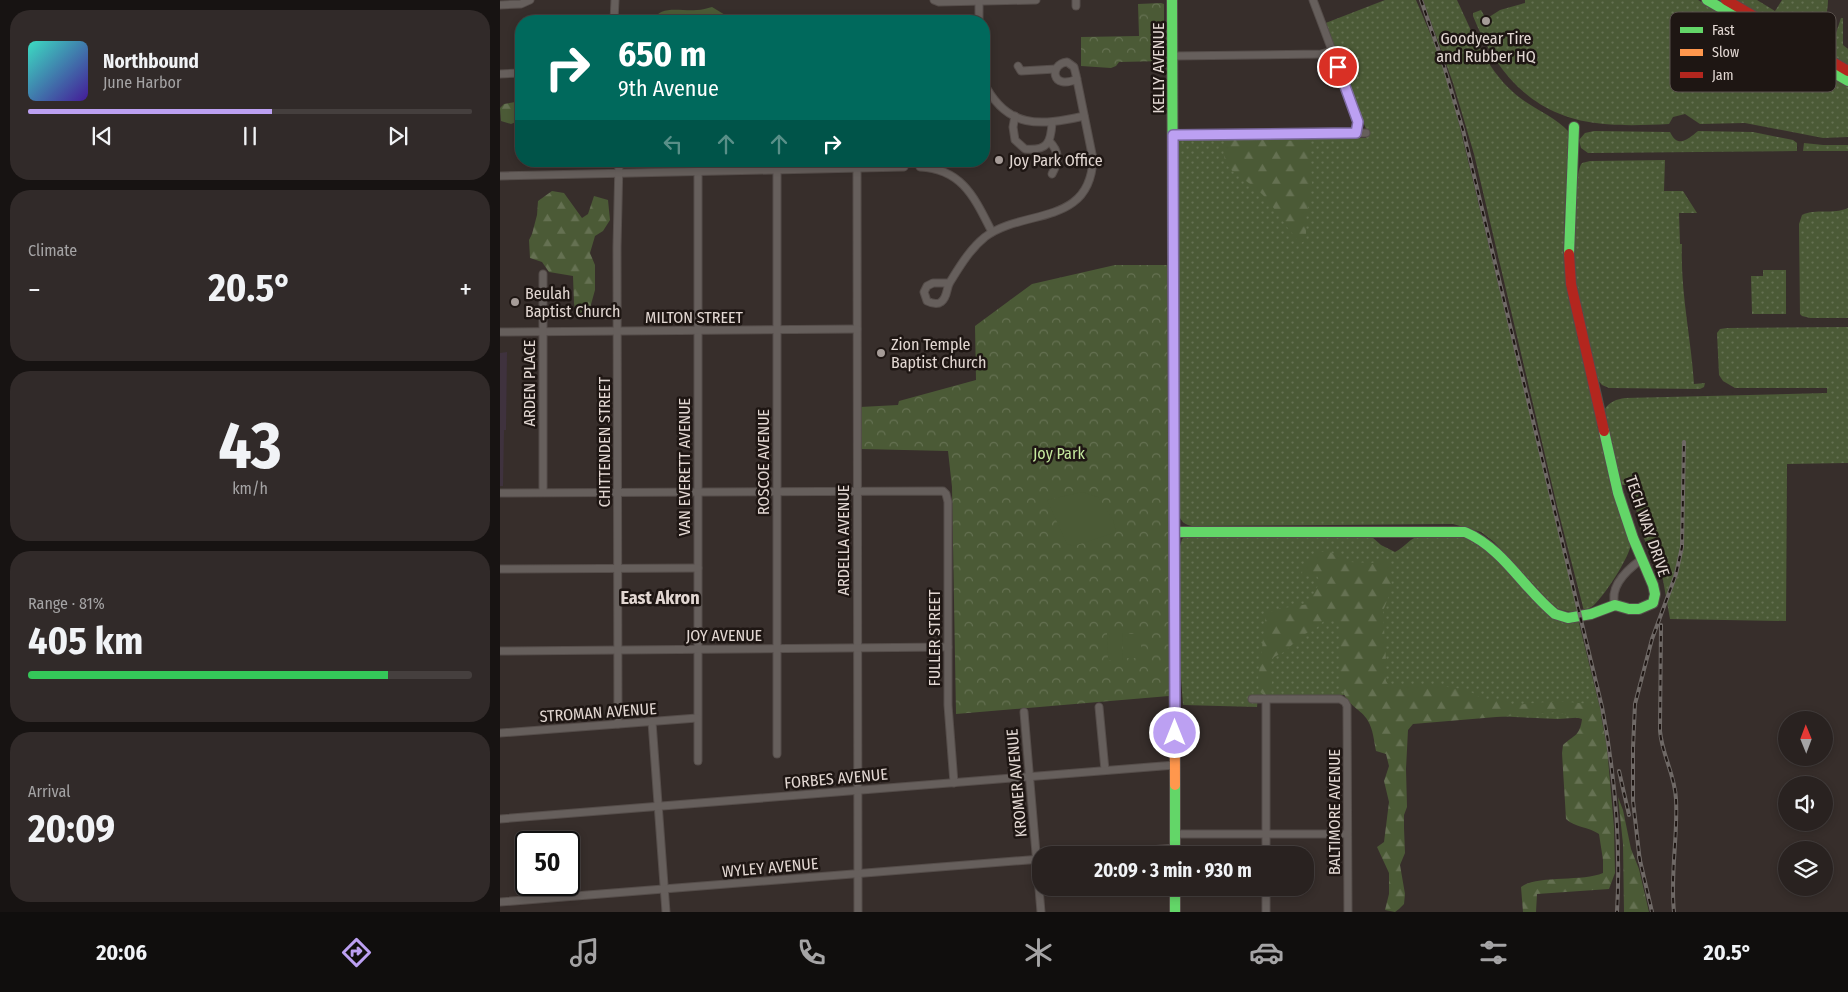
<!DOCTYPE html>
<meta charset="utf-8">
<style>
:root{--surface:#292220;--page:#312a29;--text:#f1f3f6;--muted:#a5a4a5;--line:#453f3e;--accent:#bca0f2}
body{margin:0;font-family:"Fira Sans Condensed",sans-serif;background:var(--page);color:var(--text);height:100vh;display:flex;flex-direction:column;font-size:19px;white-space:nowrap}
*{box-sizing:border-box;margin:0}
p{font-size:16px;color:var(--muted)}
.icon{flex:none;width:28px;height:28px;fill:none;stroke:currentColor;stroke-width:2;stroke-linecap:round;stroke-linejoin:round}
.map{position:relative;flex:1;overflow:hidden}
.sheet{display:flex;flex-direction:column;gap:10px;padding:10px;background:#171312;width:500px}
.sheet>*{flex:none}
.banner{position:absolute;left:15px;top:15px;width:475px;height:152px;border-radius:20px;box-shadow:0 2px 8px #0003,0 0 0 1px var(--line);background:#00695c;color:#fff;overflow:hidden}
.needle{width:32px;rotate:359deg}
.fabs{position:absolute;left:1278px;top:711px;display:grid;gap:10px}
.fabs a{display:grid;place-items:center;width:55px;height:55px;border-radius:50%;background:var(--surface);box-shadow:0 2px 8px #0003,0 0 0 1px var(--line);font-size:25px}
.speed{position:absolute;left:15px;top:831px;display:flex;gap:10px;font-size:25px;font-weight:700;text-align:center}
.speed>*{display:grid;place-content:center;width:65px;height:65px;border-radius:50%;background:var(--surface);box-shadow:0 2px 8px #0003,0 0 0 1px var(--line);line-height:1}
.speed .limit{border:2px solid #111;border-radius:8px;background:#fff;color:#111}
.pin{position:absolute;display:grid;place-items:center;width:42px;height:42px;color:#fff;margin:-21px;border:2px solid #fff;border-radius:50%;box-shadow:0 1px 5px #0007}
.me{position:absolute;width:55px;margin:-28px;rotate:0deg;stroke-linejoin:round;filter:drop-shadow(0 0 4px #0008)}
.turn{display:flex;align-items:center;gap:18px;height:105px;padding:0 20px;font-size:22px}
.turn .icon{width:65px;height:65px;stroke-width:2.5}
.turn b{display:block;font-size:35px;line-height:42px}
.lanes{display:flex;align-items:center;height:48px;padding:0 20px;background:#0003;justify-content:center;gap:25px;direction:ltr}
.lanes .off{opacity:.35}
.big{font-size:38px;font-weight:700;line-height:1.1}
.sheet .tile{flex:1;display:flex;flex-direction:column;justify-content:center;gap:8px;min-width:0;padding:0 18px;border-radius:20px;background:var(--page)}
.sheet .dial{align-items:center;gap:0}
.dial b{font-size:65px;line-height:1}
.song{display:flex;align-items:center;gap:15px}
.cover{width:60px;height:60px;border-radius:8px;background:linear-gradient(135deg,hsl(170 70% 55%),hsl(260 70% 35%))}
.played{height:5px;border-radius:2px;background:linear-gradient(90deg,var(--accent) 55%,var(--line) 55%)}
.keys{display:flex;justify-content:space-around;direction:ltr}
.heat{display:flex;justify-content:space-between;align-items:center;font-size:28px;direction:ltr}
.charge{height:8px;border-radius:4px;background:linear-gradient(90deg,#34c759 81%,var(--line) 0)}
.trip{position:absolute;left:532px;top:846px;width:282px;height:50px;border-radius:20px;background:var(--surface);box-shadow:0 2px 8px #0003,0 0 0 1px var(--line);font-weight:700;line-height:50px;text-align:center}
.tab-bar{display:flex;height:80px;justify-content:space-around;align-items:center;background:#100e0d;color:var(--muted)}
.tab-bar .icon{width:35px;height:35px}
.tab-bar .selected{color:var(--accent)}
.tab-bar b{font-size:22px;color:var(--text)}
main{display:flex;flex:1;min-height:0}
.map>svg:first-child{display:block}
</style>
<main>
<section class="sheet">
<div class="tile">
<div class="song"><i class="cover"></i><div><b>Northbound</b><p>June Harbor</p></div></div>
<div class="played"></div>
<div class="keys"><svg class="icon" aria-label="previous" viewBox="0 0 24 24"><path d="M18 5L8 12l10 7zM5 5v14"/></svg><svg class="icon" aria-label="pause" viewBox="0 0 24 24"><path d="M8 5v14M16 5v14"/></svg><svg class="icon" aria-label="next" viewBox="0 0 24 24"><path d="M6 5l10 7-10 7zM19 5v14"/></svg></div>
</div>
<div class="tile"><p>Climate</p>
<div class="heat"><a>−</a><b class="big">20.5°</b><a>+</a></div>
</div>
<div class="tile dial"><b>43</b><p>km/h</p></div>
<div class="tile"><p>Range · 81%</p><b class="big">405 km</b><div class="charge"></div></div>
<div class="tile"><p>Arrival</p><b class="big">20:09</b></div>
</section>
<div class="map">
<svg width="1348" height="912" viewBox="0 0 1348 912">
<defs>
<pattern id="grass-dots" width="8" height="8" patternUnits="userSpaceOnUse" patternTransform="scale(1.25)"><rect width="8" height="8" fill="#4b5a36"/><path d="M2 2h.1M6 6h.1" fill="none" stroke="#657152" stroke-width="1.8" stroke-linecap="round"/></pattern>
<pattern id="forest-firs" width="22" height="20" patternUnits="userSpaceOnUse" patternTransform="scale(1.25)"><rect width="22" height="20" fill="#4b5a36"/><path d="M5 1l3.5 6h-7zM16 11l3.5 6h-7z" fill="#657152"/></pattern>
<pattern id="park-crowns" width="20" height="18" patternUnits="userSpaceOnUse" patternTransform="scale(1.25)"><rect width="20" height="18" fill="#4b5a36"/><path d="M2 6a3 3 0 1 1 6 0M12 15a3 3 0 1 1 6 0" fill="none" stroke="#657152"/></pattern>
</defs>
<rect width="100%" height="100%" fill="#372e2b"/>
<polygon fill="#3f323e" points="7,352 6,430 4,430 3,486 0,486 0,353"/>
<g fill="url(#grass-dots)">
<path d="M885,0H916L936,47L952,95L1078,611L1071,612L1058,609L1048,600L994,542L981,532L953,524L692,526C686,525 683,523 680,518L678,141L681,138L688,137L866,138V129L823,24Z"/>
<path d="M923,0H957C972,32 986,68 1013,92C1030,108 1054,115 1069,132L1064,228V260L1069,295L1131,544C1129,558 1105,595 1094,605C1092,607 1088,609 1084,611L1057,506L974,154L953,83Z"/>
<path d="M1025,0H1198L1348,84V137L1323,138L1245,123L1200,124L1185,114L1173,117L1169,124C1148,125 1125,126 1104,124C1036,119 997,76 973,16V13L981,10L986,19L1000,10L1025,3Z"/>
<path d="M1234,0H1257L1275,11L1282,0H1328C1328,11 1323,40 1312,44Z"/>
<polygon points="1341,18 1343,18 1343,45 1348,49 1348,68 1325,52 1325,46 1334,39"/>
<path d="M1094,131L1170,132C1178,149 1188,139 1198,131L1253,132L1293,140L1297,143V151L1088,153L1081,148L1079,140L1085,133Z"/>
<polygon points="1304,143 1323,145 1348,145 1348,151 1303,151"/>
<path d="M1165,160L1164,191H1183L1197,213H1179L1180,244H1182C1180,291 1191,337 1194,384L1205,383L1204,387L1200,389L1109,388L1102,385L1096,378C1089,344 1079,311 1074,277C1071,261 1073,173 1082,163L1090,161Z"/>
<path d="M1348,208V318H1310L1302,316L1300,314L1299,224L1302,215C1316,208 1332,215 1348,208Z"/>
<polygon points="1263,270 1286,270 1286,314 1252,314 1251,276 1263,276"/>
<path d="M1348,327V463L1287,464L1286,621L1170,619L1163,580L1141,532L1131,485H1122L1120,483L1105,409C1109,402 1117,399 1125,398L1327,393V388H1235L1223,381L1219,375L1217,333L1220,329L1227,328Z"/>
<path d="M920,535C945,536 965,532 987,549L1045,612L1060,621L1078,619L1102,716L1058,719L878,711L847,695L758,696L757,707L683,705L681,678L680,546L682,539L686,536L872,537L881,545L895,552C905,547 909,539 920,535Z"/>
</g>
<g fill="url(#forest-firs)">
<path d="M212,7L235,21H153C160,4 182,12 197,10C202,10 207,8 212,7Z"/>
<polygon points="21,101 21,120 11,124 1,121 0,108 4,104"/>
<path d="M736,139L805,141L810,146L812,185L806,219V240L801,243C783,226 773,201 753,186C743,178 732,174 726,163C723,156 723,148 725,140Z"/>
<polygon points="52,191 64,193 82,218 88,214 94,196 108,200 110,220 103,231 95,236 90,253 95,265 95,290 90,308 79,314 76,313 74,304 73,276 49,272 42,262 30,258 29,240 32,234 37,215 38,201"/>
<path d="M819,552H830L850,562L872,563L887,559L890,570L892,588L883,611L886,661L884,671L886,681L889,686L893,684H928L961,689L971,692L979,697L992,701L1002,700L1014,705L1058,701L1099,705L1107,747L1114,827L1115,873L1109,889L1037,894L1036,912H1023L1021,887C1035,875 1082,882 1103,873V860L1099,834C1089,827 1074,827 1066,819L1062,753L1063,745C1074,735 1080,736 1082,719L1057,712L913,724L908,730L906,769L907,807L904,815V828L905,853L900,865L905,894L904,904L899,909L895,912L885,910L889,894V873L877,847L884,842L889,802L884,781L889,766L886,754L876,751C874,741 873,729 868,721C862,709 846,706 842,688C836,666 844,641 839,619H826L815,629L803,635L784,652L774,657L770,664L772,682L771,688L765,696L759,691L758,681L766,614L777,609L809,604L820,581L817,576L802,575C802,562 809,557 819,552Z"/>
<polygon points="1118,797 1123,810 1131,849 1139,869 1149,912 1124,912 1123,844"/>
</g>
<g fill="url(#park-crowns)">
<polygon points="661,3 664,4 664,61 619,62 616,66 611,68 581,66 581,37 639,36 638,4"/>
<polygon points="615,265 668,265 669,696 456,714 452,487 448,451 360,449 360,407 398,405 399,401 476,380 475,326 532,284"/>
</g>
<g fill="#4b5a36">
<polygon points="582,492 598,497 613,520 616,532 574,546 567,544 547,500"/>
<polygon points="607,633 622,633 623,660 608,660"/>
<rect x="627" y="634" width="14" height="24"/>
</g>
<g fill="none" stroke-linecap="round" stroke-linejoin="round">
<g stroke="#554d4a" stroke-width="9">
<g id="street">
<polyline points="434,0 439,2 536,0"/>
<polyline points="479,0 479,21"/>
<polyline points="813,0 859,122 856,133"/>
<polyline points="0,5 21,4 30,0"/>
<polyline points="576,6 576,0"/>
<polyline points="114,21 115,0"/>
<polyline points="673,56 821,54 832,51"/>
<polyline points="518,66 521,71 556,69"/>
<polyline points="0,74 21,73"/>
<path d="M484,83C507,129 540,126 584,116"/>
<path d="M515,116L513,127L515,140L525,149C547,151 551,143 552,123"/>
<polyline points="673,135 866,133"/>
<path d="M549,141C560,152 559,161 552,174"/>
<path d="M420,167C463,169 475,199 492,232"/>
<polyline points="357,169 358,912"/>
<polyline points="198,172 198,761"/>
<polyline points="0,176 404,167"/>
<path d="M449,283H433L427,286L424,292L427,301C431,303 437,305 441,302C448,297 446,288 450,282C460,266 470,249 485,237C524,208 590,227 593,159L576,75L574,67L567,62C549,64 551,91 577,79"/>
<polyline points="0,332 357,329"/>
<polyline points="43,492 43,274"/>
<polyline points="0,493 443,491 446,494 448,502 448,705 454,783"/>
<polyline points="0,569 198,568"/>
<path d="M1115,605C1109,586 1128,569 1142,559"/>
<polyline points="0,651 448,647"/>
<polyline points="752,699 840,699 845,702 847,706 848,912"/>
<polyline points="766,700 766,855"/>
<polyline points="599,707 605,770"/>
<polyline points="524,712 541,912"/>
<polyline points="152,722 166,912"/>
<polyline points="118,724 117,247 119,161"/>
<polyline points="0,733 197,718"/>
<polyline points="277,754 277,170"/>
<polyline points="0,819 675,765"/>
<polyline points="675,834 847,834"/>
<polyline points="587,855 675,848"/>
<polyline points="766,888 766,912"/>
<polyline points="0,902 541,859"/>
</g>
</g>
<g stroke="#554d4a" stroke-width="12">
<g id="fast">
<polyline points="672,0 674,526"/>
<polyline points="1207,0 1348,81"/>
<polyline points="1069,254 1074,127"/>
<path d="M675,532H965C1004,549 1023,588 1055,614L1068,618L1091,614L1115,605L1129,609H1139L1153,603L1155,594L1153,585L1133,538L1118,493L1104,431"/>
<polyline points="675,785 675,855"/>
<polyline points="675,888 675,912"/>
</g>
</g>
<g stroke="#554d4a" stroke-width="12">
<polyline id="slow" points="674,526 675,785"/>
</g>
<g stroke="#554d4a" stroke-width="12">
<g id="jam">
<polyline points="1226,0 1348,71"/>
<polyline points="1069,254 1071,284 1104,431"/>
</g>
</g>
<use href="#street" stroke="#665f5c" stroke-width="7"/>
<use href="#fast" stroke="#63d668" stroke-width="10"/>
<use href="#slow" stroke="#ff974d" stroke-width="10"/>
<use href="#jam" stroke="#b3261e" stroke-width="10"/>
<g stroke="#6f6966" stroke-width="4">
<g id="rail">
<path d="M921,0L944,66L963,130L1102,707C1115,775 1121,843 1117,912"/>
<path d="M1161,625L1160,731C1162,755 1175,775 1176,799C1178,837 1170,874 1174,912"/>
<polyline points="1119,771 1129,815"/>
<polyline points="1139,856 1152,912"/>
<polyline points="1140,862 1133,801 1133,748 1135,704 1152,639 1176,574 1182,547 1184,442"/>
</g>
</g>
<use href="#rail" stroke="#1e1613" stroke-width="2" stroke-dasharray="5.5" stroke-linecap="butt"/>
</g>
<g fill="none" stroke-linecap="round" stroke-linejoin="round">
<g stroke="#7a689d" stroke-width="12">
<polyline id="route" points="675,733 673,135 856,133 858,122 838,67"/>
</g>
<use href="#route" stroke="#bca0f2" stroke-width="9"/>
</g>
<g fill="#a69c98" stroke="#1e1613" stroke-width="2">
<circle cx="986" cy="21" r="5"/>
<circle cx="499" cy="160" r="5"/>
<circle cx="15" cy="302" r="5"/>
<circle cx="381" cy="353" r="5"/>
</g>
<g text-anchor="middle" stroke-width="5" stroke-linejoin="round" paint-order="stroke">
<g font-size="16" fill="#e2d7d2" stroke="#1e1613" text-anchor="start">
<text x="986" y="44" text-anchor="middle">Goodyear Tire<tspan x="986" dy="18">and Rubber HQ</tspan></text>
<text x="509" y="166">Joy Park Office</text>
<text x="25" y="299">Beulah<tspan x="25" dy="18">Baptist Church</tspan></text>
<text x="391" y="350">Zion Temple<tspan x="391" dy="18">Baptist Church</tspan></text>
</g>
<g font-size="16" fill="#e2d7d2" stroke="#1e1613">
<text transform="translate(658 68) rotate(-90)" y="6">KELLY AVENUE</text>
<text x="194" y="323">MILTON STREET</text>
<text transform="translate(29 383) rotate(-90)" y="6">ARDEN PLACE</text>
<text transform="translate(104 442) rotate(-90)" y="6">CHITTENDEN STREET</text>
<text transform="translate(263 462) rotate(-90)" y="6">ROSCOE AVENUE</text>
<text transform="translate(184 467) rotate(-90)" y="6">VAN EVERETT AVENUE</text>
<text transform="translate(1148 526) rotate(71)" y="6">TECH WAY DRIVE</text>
<text transform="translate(343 540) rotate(-90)" y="6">ARDELLA AVENUE</text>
<text x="224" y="641">JOY AVENUE</text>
<text transform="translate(434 638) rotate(-90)" y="6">FULLER STREET</text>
<text transform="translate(98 712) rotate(-4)" y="6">STROMAN AVENUE</text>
<text transform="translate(336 778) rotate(-5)" y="6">FORBES AVENUE</text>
<text transform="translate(516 783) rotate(-95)" y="6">KROMER AVENUE</text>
<text transform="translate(834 812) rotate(-90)" y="6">BALTIMORE AVENUE</text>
<text transform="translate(270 867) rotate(-5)" y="6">WYLEY AVENUE</text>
</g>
<g font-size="16" fill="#c5e99e" stroke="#1e1613">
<text x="559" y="459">Joy Park</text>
</g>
<g font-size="18" font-weight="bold" fill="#e2d7d2" stroke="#1e1613">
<text x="160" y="604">East Akron</text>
</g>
</g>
<rect x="1170" y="12" width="166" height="80" rx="8" fill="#1e1613" stroke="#59504c" stroke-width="1"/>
<rect x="1180" y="27" width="23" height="6" fill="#63d668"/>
<rect x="1180" y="49" width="23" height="7" fill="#ff974d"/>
<rect x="1180" y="72" width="23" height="6" fill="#b3261e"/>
<g font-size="14" fill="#e2d7d2">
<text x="1212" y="35">Fast</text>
<text x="1212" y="57">Slow</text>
<text x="1212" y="80">Jam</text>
</g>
</svg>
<div class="fabs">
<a><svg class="needle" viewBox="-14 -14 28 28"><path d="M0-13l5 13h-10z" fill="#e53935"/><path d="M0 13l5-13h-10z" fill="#a5a4a5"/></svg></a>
<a><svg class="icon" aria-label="sound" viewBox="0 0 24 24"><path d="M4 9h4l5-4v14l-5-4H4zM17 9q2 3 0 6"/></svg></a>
<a><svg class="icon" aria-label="layers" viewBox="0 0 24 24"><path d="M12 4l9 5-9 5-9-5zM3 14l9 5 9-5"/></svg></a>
</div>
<div class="speed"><div class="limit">50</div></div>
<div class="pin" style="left:838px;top:67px;background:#d93025"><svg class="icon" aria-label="arrive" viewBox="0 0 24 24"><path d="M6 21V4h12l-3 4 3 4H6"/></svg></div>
<svg class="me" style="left:675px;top:733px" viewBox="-20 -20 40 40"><circle r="17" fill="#bca0f2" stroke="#fff" stroke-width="3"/><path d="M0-11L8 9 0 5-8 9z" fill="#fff"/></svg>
<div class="trip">20:09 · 3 min · 930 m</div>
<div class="banner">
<div class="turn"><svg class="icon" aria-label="right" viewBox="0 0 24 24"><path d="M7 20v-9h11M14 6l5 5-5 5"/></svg><div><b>650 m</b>9th Avenue</div></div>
<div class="lanes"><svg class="icon off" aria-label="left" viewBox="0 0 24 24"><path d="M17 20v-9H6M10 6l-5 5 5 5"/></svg><svg class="icon off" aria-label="ahead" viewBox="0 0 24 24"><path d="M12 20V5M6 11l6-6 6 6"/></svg><svg class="icon off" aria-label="ahead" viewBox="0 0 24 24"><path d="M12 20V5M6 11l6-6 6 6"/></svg><svg class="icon" aria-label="right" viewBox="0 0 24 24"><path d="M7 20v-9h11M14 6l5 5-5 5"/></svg></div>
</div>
</div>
</main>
<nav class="tab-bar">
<b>20:06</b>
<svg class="icon selected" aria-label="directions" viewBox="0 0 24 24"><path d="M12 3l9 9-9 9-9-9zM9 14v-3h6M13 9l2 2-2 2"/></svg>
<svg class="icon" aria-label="music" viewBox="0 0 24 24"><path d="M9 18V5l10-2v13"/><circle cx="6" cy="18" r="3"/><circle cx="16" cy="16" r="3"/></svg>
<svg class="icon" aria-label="phone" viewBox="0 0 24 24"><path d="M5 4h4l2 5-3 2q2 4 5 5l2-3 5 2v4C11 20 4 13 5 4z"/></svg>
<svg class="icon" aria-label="climate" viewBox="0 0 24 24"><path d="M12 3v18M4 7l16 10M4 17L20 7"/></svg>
<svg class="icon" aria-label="car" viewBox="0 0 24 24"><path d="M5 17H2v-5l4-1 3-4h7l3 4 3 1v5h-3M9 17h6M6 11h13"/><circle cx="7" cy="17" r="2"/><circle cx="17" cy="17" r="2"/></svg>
<svg class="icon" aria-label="filters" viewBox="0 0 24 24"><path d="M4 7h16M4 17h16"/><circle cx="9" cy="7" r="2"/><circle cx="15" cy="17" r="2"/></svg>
<b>20.5°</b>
</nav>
